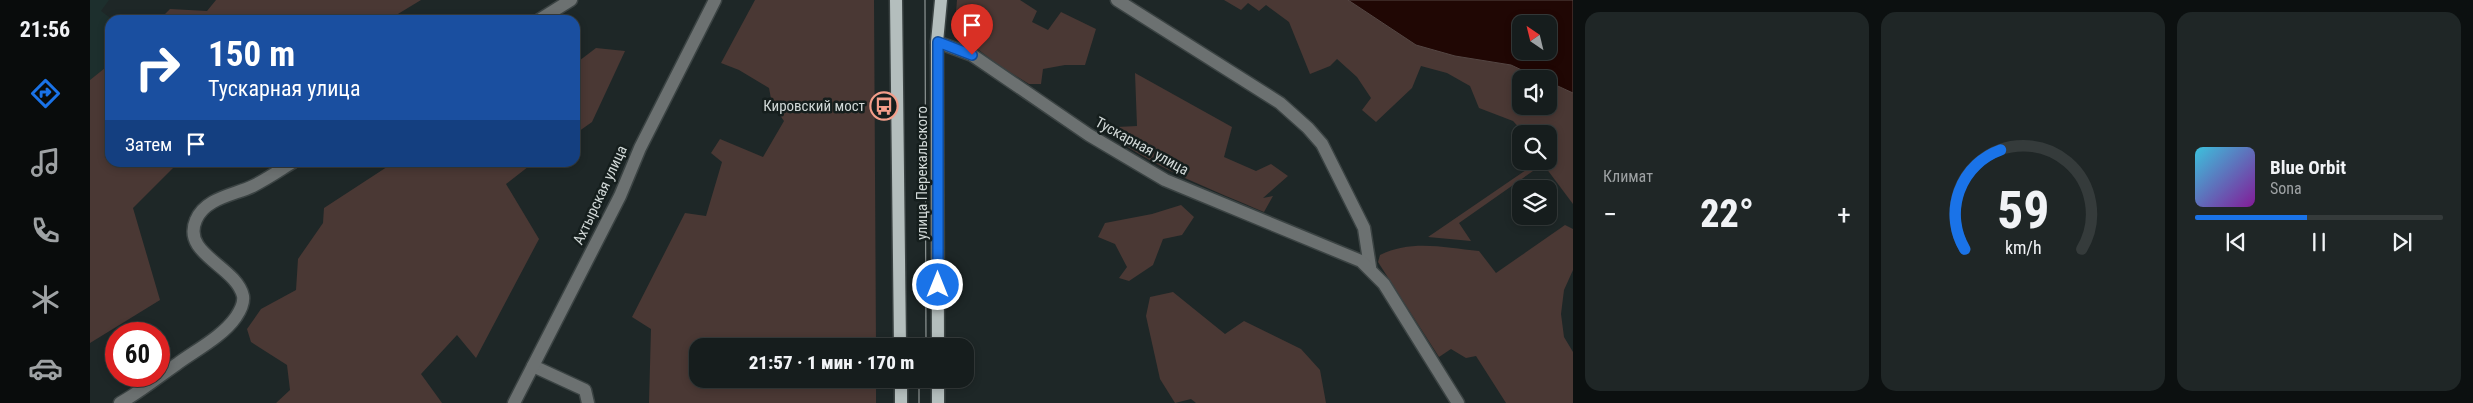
<!DOCTYPE html>
<html lang="ru">
<meta charset="utf-8">
<style>
:root{--surface:#161d1d;--page:#1f2626;--text:#f1f3f6;--muted:#9ea2a4;--line:#353b3b;--accent:#1a73e8}
body{margin:0;font-family:"Roboto Condensed",sans-serif;background:var(--page);color:var(--text);height:100vh;display:flex;flex-direction:column;font-size:19px;white-space:nowrap}
*{box-sizing:border-box;margin:0}
p{font-size:16px;color:var(--muted)}
.icon{flex:none;width:28px;height:28px;fill:none;stroke:currentColor;stroke-width:2;stroke-linecap:round;stroke-linejoin:round}
.map{position:relative;flex:1;overflow:hidden}
.sheet{display:flex;flex-direction:column;gap:12px;padding:12px;background:#0c1010;width:900px}
.sheet>*{flex:none}
.guide{position:absolute;left:15px;top:15px;width:475px;height:152px;border-radius:15px;box-shadow:0 2px 8px #0003,0 0 0 1px var(--line);background:#1a4fa0;color:#fff;overflow:hidden}
.needle{width:32px;rotate:325deg}
.fabs{position:absolute;left:1422px;top:15px;display:grid;gap:10px}
.fabs a{display:grid;place-items:center;width:45px;height:45px;border-radius:10px;background:var(--surface);box-shadow:0 2px 8px #0003,0 0 0 1px var(--line);font-size:25px}
.speed{position:absolute;left:15px;top:322px;display:flex;gap:10px;font-size:25px;font-weight:700;text-align:center}
.speed>*{display:grid;place-content:center;width:65px;height:65px;border-radius:50%;background:var(--surface);box-shadow:0 2px 8px #0003,0 0 0 1px var(--line);line-height:1}
.speed .limit{border:8px solid #d22;background:#fff;color:#111}
.pin{position:absolute;display:grid;place-items:center;width:42px;height:42px;color:#fff;margin:-51px -21px;border-radius:50% 50% 50% 0;rotate:-45deg;box-shadow:0 0 5px #0007}
.pin .icon{rotate:45deg}
.me{position:absolute;width:55px;margin:-28px;rotate:0deg;stroke-linejoin:round;filter:drop-shadow(0 0 4px #0008)}
.turn{display:flex;align-items:center;gap:18px;height:105px;padding:0 20px;font-size:22px}
.turn .icon{width:65px;height:65px;stroke-width:2.5}
.turn b{display:block;font-size:35px;line-height:42px}
.then{display:flex;align-items:center;height:48px;padding:0 20px;background:#0003;gap:10px;font-size:19px}
.big{font-size:38px;font-weight:800;line-height:1.1}
.sheet .card{flex:1;display:flex;flex-direction:column;justify-content:center;gap:8px;min-width:0;padding:0 18px;border-radius:15px;background:var(--page)}
.sheet .dial{align-items:center;gap:0}
.dial svg{height:130px;overflow:visible;fill:none;stroke:var(--line);stroke-width:7;stroke-linecap:round;text-anchor:middle}
.dial text{fill:var(--text);stroke:none}
.song{display:flex;align-items:center;gap:15px}
.cover{width:60px;height:60px;border-radius:8px;background:linear-gradient(135deg,hsl(190 70% 55%),hsl(290 70% 35%))}
.played{height:5px;border-radius:2px;background:linear-gradient(90deg,var(--accent) 45%,var(--line) 45%)}
.keys{display:flex;justify-content:space-around;direction:ltr}
.heat{display:flex;justify-content:space-between;align-items:center;font-size:28px;direction:ltr}
.sheet .tiles{flex:1;display:grid;gap:12px;grid-template-columns:repeat(3,1fr)}
.trip{position:absolute;left:599px;top:338px;width:285px;height:50px;border-radius:15px;background:var(--surface);box-shadow:0 2px 8px #0003,0 0 0 1px var(--line);font-weight:800;line-height:50px;text-align:center}
main{display:flex;flex:1;min-height:0}
.menu{display:flex;flex-direction:column;width:90px;justify-content:space-around;align-items:center;background:#090c0c;color:var(--muted)}
.menu .icon{width:35px;height:35px}
.menu .current{color:var(--accent)}
.menu b{font-size:22px;color:var(--text)}
.map>svg:first-child{display:block}
</style>
<main>
<nav class="menu">
<b>21:56</b>
<svg class="icon current" aria-label="directions" viewBox="0 0 24 24"><path d="M12 3l9 9-9 9-9-9zM9 14v-3h6M13 9l2 2-2 2"/></svg>
<svg class="icon" aria-label="music" viewBox="0 0 24 24"><path d="M9 18V5l10-2v13"/><circle cx="6" cy="18" r="3"/><circle cx="16" cy="16" r="3"/></svg>
<svg class="icon" aria-label="phone" viewBox="0 0 24 24"><path d="M5 4h4l2 5-3 2q2 4 5 5l2-3 5 2v4C11 20 4 13 5 4z"/></svg>
<svg class="icon" aria-label="climate" viewBox="0 0 24 24"><path d="M12 3v18M4 7l16 10M4 17L20 7"/></svg>
<svg class="icon" aria-label="car" viewBox="0 0 24 24"><path d="M5 17H2v-5l4-1 3-4h7l3 4 3 1v5h-3M9 17h6M6 11h13"/><circle cx="7" cy="17" r="2"/><circle cx="17" cy="17" r="2"/></svg>
</nav>
<div class="map">
<svg width="1483" height="403" viewBox="0 0 1483 403">
<rect width="100%" height="100%" fill="#1e2727"/>
<polygon fill="#1d2f2d" points="0,0 19,0 11,11 23,20 20,20 20,64 0,80"/>
<g fill="#4a3834">
<polygon points="126,0 331,0 298,20 69,20 80,9 117,11"/>
<polygon points="665,0 784,0 786,346 608,346 608,379 786,379 786,403 559,403 561,329 542,317 595,213 616,216 632,162 621,153 630,139 673,157 694,121 682,104 679,88 649,70 631,63"/>
<polygon points="867,0 930,0 947,11 942,22 958,30 971,12 1006,29 995,65 975,65 953,69 951,84 939,84 907,64 872,37 865,25"/>
<polygon points="1134,0 1258,0 1326,45 1365,56 1421,65 1451,79 1431,79 1431,106 1459,106 1459,82 1483,93 1483,204 1453,164 1369,223 1381,241 1338,237 1449,161 1459,161 1459,134 1435,134 1423,121 1389,108 1380,86 1357,73 1331,66 1322,88 1286,122 1272,110 1281,98 1267,77 1247,59 1240,66 1220,74 1199,22 1176,5 1169,11 1158,3 1151,10"/>
<polygon points="506,48 535,51 502,122 485,134 485,64"/>
<polygon points="20,64 20,162 88,163 43,208 70,300 0,343 0,80"/>
<path d="M1045,73L1142,127L1134,157L1166,171L1181,164L1198,176L1173,198L1183,196L1174,212C1123,190 1069,170 1023,137L1027,127L1047,126Z"/>
<polygon points="303,163 443,163 416,184 449,239 386,358 367,335 331,374 352,403 186,403 200,390 197,365 161,342 157,329 171,309 206,290 208,259 233,223 234,208"/>
<polygon points="1091,205 1104,217 1092,235 1073,239 1063,265 1039,281 1029,278 1037,267 1025,244 1008,237 1015,223 1062,214"/>
<path d="M1475,225L1483,229V270L1474,290L1471,314L1474,337L1483,352V403H1416L1386,356L1376,358L1361,349L1349,357L1288,262L1290,255C1323,239 1355,248 1389,251L1406,273Z"/>
<polygon points="1083,292 1135,334 1154,321 1211,349 1230,370 1236,403 1106,403 1101,399 1085,403 1070,379 1056,316 1060,297"/>
</g>
<path fill="#200704" stroke="#554643" fill-rule="evenodd" d="M1258,0H1483V93L1459,82V79H1451L1421,65L1365,56L1326,45ZM1431,24H1459V51H1431Z"/>
<g fill="none" stroke-linecap="round" stroke-linejoin="round">
<g stroke="#3b4343" stroke-width="15">
<g id="minor">
<polyline points="1027,0 1190,103 1218,128 1232,144 1274,228 1280,267"/>
<polyline points="449,20 481,0"/>
<polyline points="847,42 882,55 999,135 1075,180 1271,261 1294,284 1368,403"/>
<polyline points="443,366 495,390 498,403"/>
<path d="M30,403C50,392 68,377 87,364C106,350 132,337 146,317C150,311 154,302 153,296C146,266 91,254 106,220C115,198 144,195 163,186C177,179 190,170 203,162"/>
<polyline points="424,403 530,196 550,148 625,0"/>
</g>
</g>
<g stroke="#3b4343" stroke-width="15">
<g id="major">
<polyline points="806,0 810,346"/>
<polyline points="848,346 847,42 851,0"/>
<polyline points="811,379 811,403"/>
<polyline points="848,403 848,379"/>
</g>
</g>
<use href="#minor" stroke="#6c7171" stroke-width="12"/>
<use href="#major" stroke="#b4bebd" stroke-width="12"/>
<g stroke="#a5acab" stroke-width="1">
<polyline points="835,0 836,346"/>
<polyline points="829,379 829,403"/>
</g>
</g>
<g fill="none" stroke-linecap="round" stroke-linejoin="round">
<g stroke="#114b97" stroke-width="12">
<polyline id="route" points="848,285 848,42 882,55"/>
</g>
<use href="#route" stroke="#1a73e8" stroke-width="9"/>
</g>
<defs>
<g id="bus-ring" transform="scale(1.4375)"><circle r="9.5" fill="#151e1d" stroke="#f49e8a" stroke-width="1.5"/><path d="M-5-6H5V4H4V6H2V4H-2V6H-4V4H-5ZM-3.5-4V0h7V-4ZM-3.5 1.2v1.5H-2V1.2ZM2 1.2v1.5H3.5V1.2Z" fill="#f49e8a"/></g>
</defs>
<g fill-rule="evenodd">
<use href="#bus-ring" x="794" y="106"/>
</g>
<g text-anchor="middle" stroke-width="5" stroke-linejoin="round" paint-order="stroke">
<g font-size="15" fill="#d1d8d7" stroke="#151e1d" text-anchor="end">
<text x="775" y="111">Кировский мост</text>
</g>
<g font-size="15" fill="#d1d8d7" stroke="#151e1d">
<text transform="translate(1052 146) rotate(29)" y="5">Тускарная улица</text>
<text transform="translate(832 173) rotate(-90)" y="5">улица Перекальского</text>
<text transform="translate(510 195) rotate(-65)" y="5">Ахтырская улица</text>
</g>
</g>
</svg>
<div class="fabs">
<a><svg class="needle" viewBox="-14 -14 28 28"><path d="M0-13l5 13h-10z" fill="#e53935"/><path d="M0 13l5-13h-10z" fill="#9ea2a4"/></svg></a>
<a><svg class="icon" aria-label="sound" viewBox="0 0 24 24"><path d="M4 9h4l5-4v14l-5-4H4zM17 9q2 3 0 6"/></svg></a>
<a><svg class="icon" aria-label="search" viewBox="0 0 24 24"><circle cx="10" cy="10" r="6"/><path d="M15 15l6 6"/></svg></a>
<a><svg class="icon" aria-label="layers" viewBox="0 0 24 24"><path d="M12 4l9 5-9 5-9-5zM3 14l9 5 9-5"/></svg></a>
</div>
<div class="speed"><div class="limit">60</div></div>
<div class="pin" style="left:882px;top:55px;background:#d93025"><svg class="icon" aria-label="arrive" viewBox="0 0 24 24"><path d="M6 21V4h12l-3 4 3 4H6"/></svg></div>
<svg class="me" style="left:848px;top:285px" viewBox="-20 -20 40 40"><circle r="17" fill="#1a73e8" stroke="#fff" stroke-width="3"/><path d="M0-11L8 9 0 5-8 9z" fill="#fff"/></svg>
<div class="trip">21:57 · 1 мин · 170 m</div>
<div class="guide">
<div class="turn"><svg class="icon" aria-label="right" viewBox="0 0 24 24"><path d="M7 20v-9h11M14 6l5 5-5 5"/></svg><div><b>150 m</b>Тускарная улица</div></div>
<div class="then">Затем<svg class="icon" aria-label="arrive" viewBox="0 0 24 24"><path d="M6 21V4h12l-3 4 3 4H6"/></svg></div>
</div>
</div>
<section class="sheet">
<div class="tiles">
<div class="card"><p>Климат</p>
<div class="heat"><a>−</a><b class="big">22°</b><a>+</a></div>
</div>
<div class="card dial"><svg viewBox="0 0 100 80">
<path d="M14 69A42 42 0 1 1 86 69"/>
<path d="M14 69A42 42 0 0 1 36 8" stroke="#1a73e8"/>
<text x="50" y="56" font-size="32" font-weight="700">59</text>
<text x="50" y="72" font-size="11">km/h</text>
</svg></div>
<div class="card">
<div class="song"><i class="cover"></i><div><b>Blue Orbit</b><p>Sona</p></div></div>
<div class="played"></div>
<div class="keys"><svg class="icon" aria-label="previous" viewBox="0 0 24 24"><path d="M18 5L8 12l10 7zM5 5v14"/></svg><svg class="icon" aria-label="pause" viewBox="0 0 24 24"><path d="M8 5v14M16 5v14"/></svg><svg class="icon" aria-label="next" viewBox="0 0 24 24"><path d="M6 5l10 7-10 7zM19 5v14"/></svg></div>
</div>
</div>
</section>
</main>
